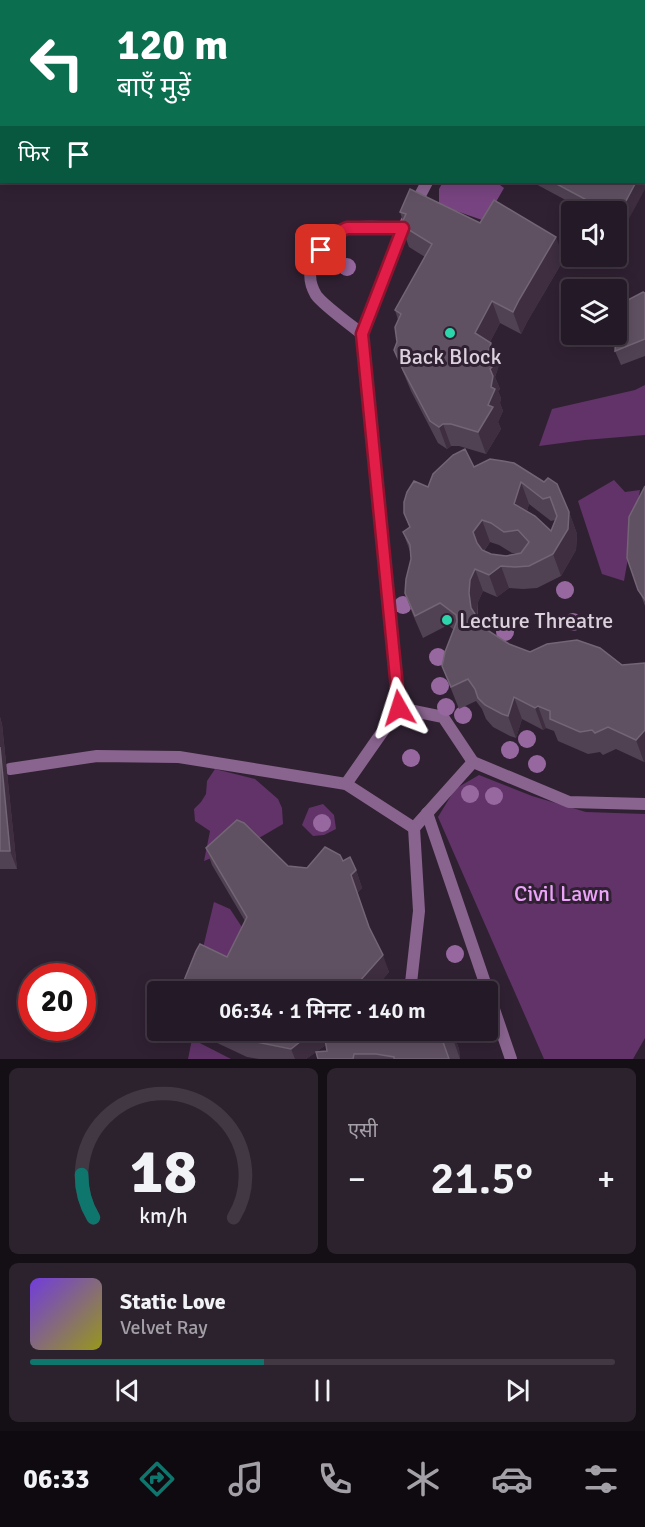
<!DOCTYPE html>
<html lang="hi">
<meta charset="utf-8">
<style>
:root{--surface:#241926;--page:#2c222e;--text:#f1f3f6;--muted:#a3a0a7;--line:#413843;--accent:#0f766e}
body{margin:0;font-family:Signika,"Noto Sans Devanagari",sans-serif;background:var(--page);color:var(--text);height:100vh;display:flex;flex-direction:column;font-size:22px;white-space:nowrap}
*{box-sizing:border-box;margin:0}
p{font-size:20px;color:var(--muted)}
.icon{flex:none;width:33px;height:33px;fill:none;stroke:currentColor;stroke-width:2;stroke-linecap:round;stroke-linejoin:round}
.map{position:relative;height:1059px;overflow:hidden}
.panel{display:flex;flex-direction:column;gap:9px;padding:9px;background:#140e15;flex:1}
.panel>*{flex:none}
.guide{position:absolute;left:0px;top:0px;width:645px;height:183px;box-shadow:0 3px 15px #0003,0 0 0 2px var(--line);background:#0b6e4f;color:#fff;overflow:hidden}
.fabs{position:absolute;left:561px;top:201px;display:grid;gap:12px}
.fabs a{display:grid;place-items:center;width:66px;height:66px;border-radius:6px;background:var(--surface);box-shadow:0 3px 15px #0003,0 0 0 2px var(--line);font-size:30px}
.speed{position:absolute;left:18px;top:963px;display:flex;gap:12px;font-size:30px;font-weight:700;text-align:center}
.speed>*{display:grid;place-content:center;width:78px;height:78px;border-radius:50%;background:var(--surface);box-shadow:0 3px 15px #0003,0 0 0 2px var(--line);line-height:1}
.speed .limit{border:9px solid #d22;background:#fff;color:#111}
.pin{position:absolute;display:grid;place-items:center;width:51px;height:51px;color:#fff;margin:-26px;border-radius:12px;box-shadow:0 3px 9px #0006}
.me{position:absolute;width:66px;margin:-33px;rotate:354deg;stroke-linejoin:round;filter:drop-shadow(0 0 4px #0008)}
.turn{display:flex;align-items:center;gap:21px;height:126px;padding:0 18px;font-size:27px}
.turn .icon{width:78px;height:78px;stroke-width:2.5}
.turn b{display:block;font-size:42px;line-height:51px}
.then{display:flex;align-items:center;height:57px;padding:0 18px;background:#0003;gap:12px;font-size:22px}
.big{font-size:45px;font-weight:600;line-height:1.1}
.panel .card{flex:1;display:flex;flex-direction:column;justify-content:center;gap:9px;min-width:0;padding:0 21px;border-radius:9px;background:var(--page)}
.panel .dial{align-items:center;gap:0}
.dial svg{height:156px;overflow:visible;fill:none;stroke:var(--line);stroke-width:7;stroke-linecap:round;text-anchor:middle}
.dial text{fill:var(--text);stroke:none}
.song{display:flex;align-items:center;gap:18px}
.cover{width:72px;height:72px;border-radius:9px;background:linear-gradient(135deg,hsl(260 70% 55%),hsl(60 70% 35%))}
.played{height:6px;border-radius:3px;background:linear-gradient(90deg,var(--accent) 40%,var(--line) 40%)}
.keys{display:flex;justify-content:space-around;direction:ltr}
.heat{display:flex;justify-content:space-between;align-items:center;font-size:33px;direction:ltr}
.panel .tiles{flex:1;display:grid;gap:9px;grid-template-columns:1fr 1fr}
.card:last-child{grid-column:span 2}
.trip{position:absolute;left:147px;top:981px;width:351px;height:60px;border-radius:6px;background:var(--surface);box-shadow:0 3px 15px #0003,0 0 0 2px var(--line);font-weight:600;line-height:60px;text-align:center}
.tab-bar{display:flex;height:96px;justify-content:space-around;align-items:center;background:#0e0a0f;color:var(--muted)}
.tab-bar .icon{width:42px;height:42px}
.tab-bar .on{color:var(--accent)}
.tab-bar b{font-size:27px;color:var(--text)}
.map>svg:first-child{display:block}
</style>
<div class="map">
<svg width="645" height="1059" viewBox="0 0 645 1059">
<rect width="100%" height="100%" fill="#302132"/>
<g fill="#613369">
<polygon points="645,385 645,435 585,440 539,446 552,409 635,390"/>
<polygon points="614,480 625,492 640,490 624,581 602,574 578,501"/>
<polygon points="215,769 255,779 278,799 282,808 283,824 259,838 204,861 210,831 195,821 194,809 201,802 206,794 207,781"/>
<polygon points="479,775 532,796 586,812 645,814 645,1038 633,1059 544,1059 438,817 455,789"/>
<polygon points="323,804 334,815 336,829 324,835 313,836 302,825 309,808"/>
<polygon points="214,902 230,909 251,941 231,966 202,952"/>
<polygon points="192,1039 231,1059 188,1059"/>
</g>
<polygon fill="#774481" points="443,182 496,182 504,188 485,221 439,205 439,189"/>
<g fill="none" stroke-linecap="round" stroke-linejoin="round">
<g stroke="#89648f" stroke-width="12">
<polyline points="523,2 524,0"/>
<polyline points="427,182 403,228 362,334 399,708 443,717 473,762 569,802 645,804"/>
<path d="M362,334C352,326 322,304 316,295C308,281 308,269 317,256C321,250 325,241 330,236C345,223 383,227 403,228"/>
<polyline points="399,708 346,784 414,828 473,762"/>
<polyline points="10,769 97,756 179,757 346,784"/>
<polyline points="427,813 511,1059"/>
<polyline points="410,992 419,911 414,828"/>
</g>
</g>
<g fill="#9768a0">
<circle cx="347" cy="267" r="9"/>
<circle cx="565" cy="590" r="9"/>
<circle cx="403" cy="605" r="9"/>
<circle cx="573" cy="622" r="9"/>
<circle cx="505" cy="632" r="9"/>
<circle cx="438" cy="657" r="9"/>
<circle cx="440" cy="686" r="9"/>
<circle cx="446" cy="707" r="9"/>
<circle cx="463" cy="715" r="9"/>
<circle cx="527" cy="739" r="9"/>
<circle cx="510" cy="750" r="9"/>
<circle cx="411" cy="758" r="9"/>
<circle cx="537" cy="764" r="9"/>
<circle cx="470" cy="794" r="9"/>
<circle cx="494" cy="796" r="9"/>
<circle cx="322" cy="823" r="9"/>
<circle cx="455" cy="954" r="9"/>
</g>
<g fill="#514253" fill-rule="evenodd">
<polygon points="532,182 644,182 623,230 616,227 616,212 588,212"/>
<polygon points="400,212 480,223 564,259 527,322 521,334 500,323 490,342 499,365 495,377 500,389 498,391 501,398 500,403 503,411 498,422 501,429 486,454 459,446 451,446 447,449 438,443 411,391 394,350 397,342 398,320 395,310 425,257 409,247 401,225 403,221"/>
<polygon points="645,293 645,356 621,365 615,351"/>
<path d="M503,461L569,512L577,534L576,550L561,576L537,588L523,589L509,588L497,597L483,591L478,602V618L484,628L509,644L530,652L622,665L645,663V761L644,762L616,749L603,755L600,752L588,754L558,741L554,731L546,728L543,730L522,719L516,738L510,736L493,727L486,719L482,709L476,701L459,709L442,666L454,630L448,625L423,638L413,615L405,593L411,559V554L403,532L410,528L404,513L428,487L474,467ZM529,504L551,521L555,520L551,531L527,511ZM490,542L499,545L512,553H519L506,556L491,554L484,551Z"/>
<polygon points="645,486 645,606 627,558"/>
<polygon points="0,717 2,724 17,869 0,869"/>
<polygon points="206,848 288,866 307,868 343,861 356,870 362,888 357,893 370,928 389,972 372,992 186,992 183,983 227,957 245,921 212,865"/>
<polygon points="195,1030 346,1030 342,1034 452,1030 459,1049 460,1059 318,1059 327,1051 326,1045 306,1059 259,1059 247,1057 196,1033"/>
</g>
<g fill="#3e2e40">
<polygon points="645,165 645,189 623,230 618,216 636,182 644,182 644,168"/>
<polygon points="556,237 564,259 527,322 521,334 513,312 519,300"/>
<polygon points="492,301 500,323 483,355 475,333"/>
<polygon points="491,343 499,365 495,377 500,389 498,391 501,398 500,403 503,411 498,422 501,429 486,454 478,432 488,405 491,387 486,360"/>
<polygon points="443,424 451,446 447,449 439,427"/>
<polygon points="521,482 529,504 522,526 514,504"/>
<polygon points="569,512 577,534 576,550 561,576 553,554"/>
<polygon points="482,520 490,542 481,554 473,532"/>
<polygon points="501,566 509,588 497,597 489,575"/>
<polygon points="475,569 483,591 478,602 477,615 479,630 471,608 469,593 470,580"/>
<polygon points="514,697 522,719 516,738 508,716"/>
<polygon points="538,706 546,728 543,730 535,708"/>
<polygon points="0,717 2,724 17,869 10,851 0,747"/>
<polygon points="644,730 645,734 645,761 644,762 636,740"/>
<polygon points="356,870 362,888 357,893 351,875"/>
<polygon points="383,955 389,972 372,992 350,992"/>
<polygon points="315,1030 346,1030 345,1032 306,1059 295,1059 291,1049"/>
<polygon points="452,1030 459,1049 460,1059 453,1039"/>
</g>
<g fill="#605162" stroke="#736575" stroke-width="1.5" fill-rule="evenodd">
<polygon points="548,0 560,0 563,2 547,2"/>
<polygon points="644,11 645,12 645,165 644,168"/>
<polygon points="553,182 636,182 618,216 616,216 616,212 609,212"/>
<polygon points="410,189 480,223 494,200 556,237 519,300 513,312 492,301 475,333 491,343 486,360 492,367 490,369 493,376 491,387 495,389 488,405 493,407 478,432 451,424 443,424 439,427 430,421 403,370 394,350 397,342 395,327 401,314 395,310 432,244 401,225 406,214 400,212"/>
<polygon points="643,292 645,293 645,339 615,351 616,334 624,302"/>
<path d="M465,449L474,467L490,459L503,461L514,463L544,482L548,478L557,484L569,512L568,529L553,554L529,566L515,567L501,566L489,575L475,569L470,580L469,593L471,608L484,628L509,644L530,652L547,644L577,640L600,648L622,665L645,663V730L636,740L608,727L595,733L592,730L580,732L550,719V711L538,706L535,708L514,697L508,716L502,714L485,705L478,698L475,689L468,679L451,687L442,666L445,652L457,621L456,615L440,603L415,616L405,593L406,579L411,559L410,545L403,532L410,527L404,513V502L407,492L414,481L428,487L433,474L453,455ZM521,482L543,499L550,497L557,516L551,531L535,516L514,504ZM482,520L491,523L504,532L518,530L529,542L521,553L506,556L491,554L482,550L477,543L473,532Z"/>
<polygon points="645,486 645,600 638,590 627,558 629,517"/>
<polygon points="0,747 10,851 0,851"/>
<polygon points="237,820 244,823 288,866 307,868 325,847 340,855 343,861 350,857 356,870 351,875 369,927 383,955 350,992 188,992 183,983 196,951 200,944 227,957 247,917 206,848"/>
<polygon points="428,989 429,992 420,992"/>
<polygon points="222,1030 315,1030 291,1049 241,1039"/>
<polygon points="354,1030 452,1030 453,1039 443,1042 449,1059 394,1059 394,1057 376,1054 354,1054 353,1059 318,1059 316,1052 327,1051 325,1039"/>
</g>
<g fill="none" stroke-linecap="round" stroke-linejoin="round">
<g stroke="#92132f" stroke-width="15">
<polyline id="route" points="321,250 330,236 347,228 403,228 362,334 399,708"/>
</g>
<use href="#route" stroke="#e11d48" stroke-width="10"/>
</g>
<g fill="#2cd5ab" stroke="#302132" stroke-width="2">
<circle cx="450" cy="333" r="6"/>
<circle cx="447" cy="620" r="6"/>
</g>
<g text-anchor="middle" stroke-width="6" stroke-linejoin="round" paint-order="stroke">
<g font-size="22" fill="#dbd1dd" stroke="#302132">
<text x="450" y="364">Back Block</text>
<text x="459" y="628" text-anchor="start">Lecture Threatre</text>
</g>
<g font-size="22" fill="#eca3fa" stroke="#302132">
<text x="562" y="901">Civil Lawn</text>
</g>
</g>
</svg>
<div class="fabs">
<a><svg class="icon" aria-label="sound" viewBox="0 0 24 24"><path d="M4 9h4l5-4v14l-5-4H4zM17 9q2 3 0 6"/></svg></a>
<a><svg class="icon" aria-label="layers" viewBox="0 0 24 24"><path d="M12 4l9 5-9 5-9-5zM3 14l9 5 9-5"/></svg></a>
</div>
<div class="speed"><div class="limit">20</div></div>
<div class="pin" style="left:321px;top:250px;background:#d93025"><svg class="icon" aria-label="arrive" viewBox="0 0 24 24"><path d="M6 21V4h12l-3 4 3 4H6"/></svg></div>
<svg class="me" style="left:399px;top:708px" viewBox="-20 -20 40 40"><path d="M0-17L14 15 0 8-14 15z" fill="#e11d48" stroke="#fff" stroke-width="4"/></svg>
<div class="trip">06:34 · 1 मिनट · 140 m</div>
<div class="guide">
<div class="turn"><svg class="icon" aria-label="left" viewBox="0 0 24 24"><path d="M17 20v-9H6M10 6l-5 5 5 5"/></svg><div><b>120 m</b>बाएँ मुड़ें</div></div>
<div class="then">फिर<svg class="icon" aria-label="arrive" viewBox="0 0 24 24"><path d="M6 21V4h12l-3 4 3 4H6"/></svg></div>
</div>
</div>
<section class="panel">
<div class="tiles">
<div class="card dial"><svg viewBox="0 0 100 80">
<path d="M14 69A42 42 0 1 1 86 69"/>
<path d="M14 69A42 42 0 0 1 8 47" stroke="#0f766e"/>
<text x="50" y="56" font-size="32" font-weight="700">18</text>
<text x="50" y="72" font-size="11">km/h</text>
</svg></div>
<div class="card"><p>एसी</p>
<div class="heat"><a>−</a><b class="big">21.5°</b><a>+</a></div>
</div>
<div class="card">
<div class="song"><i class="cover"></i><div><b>Static Love</b><p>Velvet Ray</p></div></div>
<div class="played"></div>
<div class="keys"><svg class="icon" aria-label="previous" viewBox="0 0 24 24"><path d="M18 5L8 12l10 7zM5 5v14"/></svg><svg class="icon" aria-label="pause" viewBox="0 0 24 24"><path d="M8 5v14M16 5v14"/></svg><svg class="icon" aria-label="next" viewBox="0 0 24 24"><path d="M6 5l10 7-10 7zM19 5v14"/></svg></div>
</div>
</div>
</section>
<nav class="tab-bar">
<b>06:33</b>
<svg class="icon on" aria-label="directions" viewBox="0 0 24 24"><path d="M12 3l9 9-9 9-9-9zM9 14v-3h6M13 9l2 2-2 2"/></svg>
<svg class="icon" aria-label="music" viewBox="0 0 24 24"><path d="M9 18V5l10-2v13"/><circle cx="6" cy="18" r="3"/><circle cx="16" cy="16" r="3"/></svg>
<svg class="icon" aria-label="phone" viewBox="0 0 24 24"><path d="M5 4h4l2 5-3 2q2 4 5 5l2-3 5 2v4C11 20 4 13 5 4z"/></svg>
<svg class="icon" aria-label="climate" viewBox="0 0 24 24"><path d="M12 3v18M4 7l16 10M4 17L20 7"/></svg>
<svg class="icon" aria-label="car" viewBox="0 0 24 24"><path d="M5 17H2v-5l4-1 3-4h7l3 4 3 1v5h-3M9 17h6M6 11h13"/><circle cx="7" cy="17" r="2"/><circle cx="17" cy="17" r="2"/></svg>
<svg class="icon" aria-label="filters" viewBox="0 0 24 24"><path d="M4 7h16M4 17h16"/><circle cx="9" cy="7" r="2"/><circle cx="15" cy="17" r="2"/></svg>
</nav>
